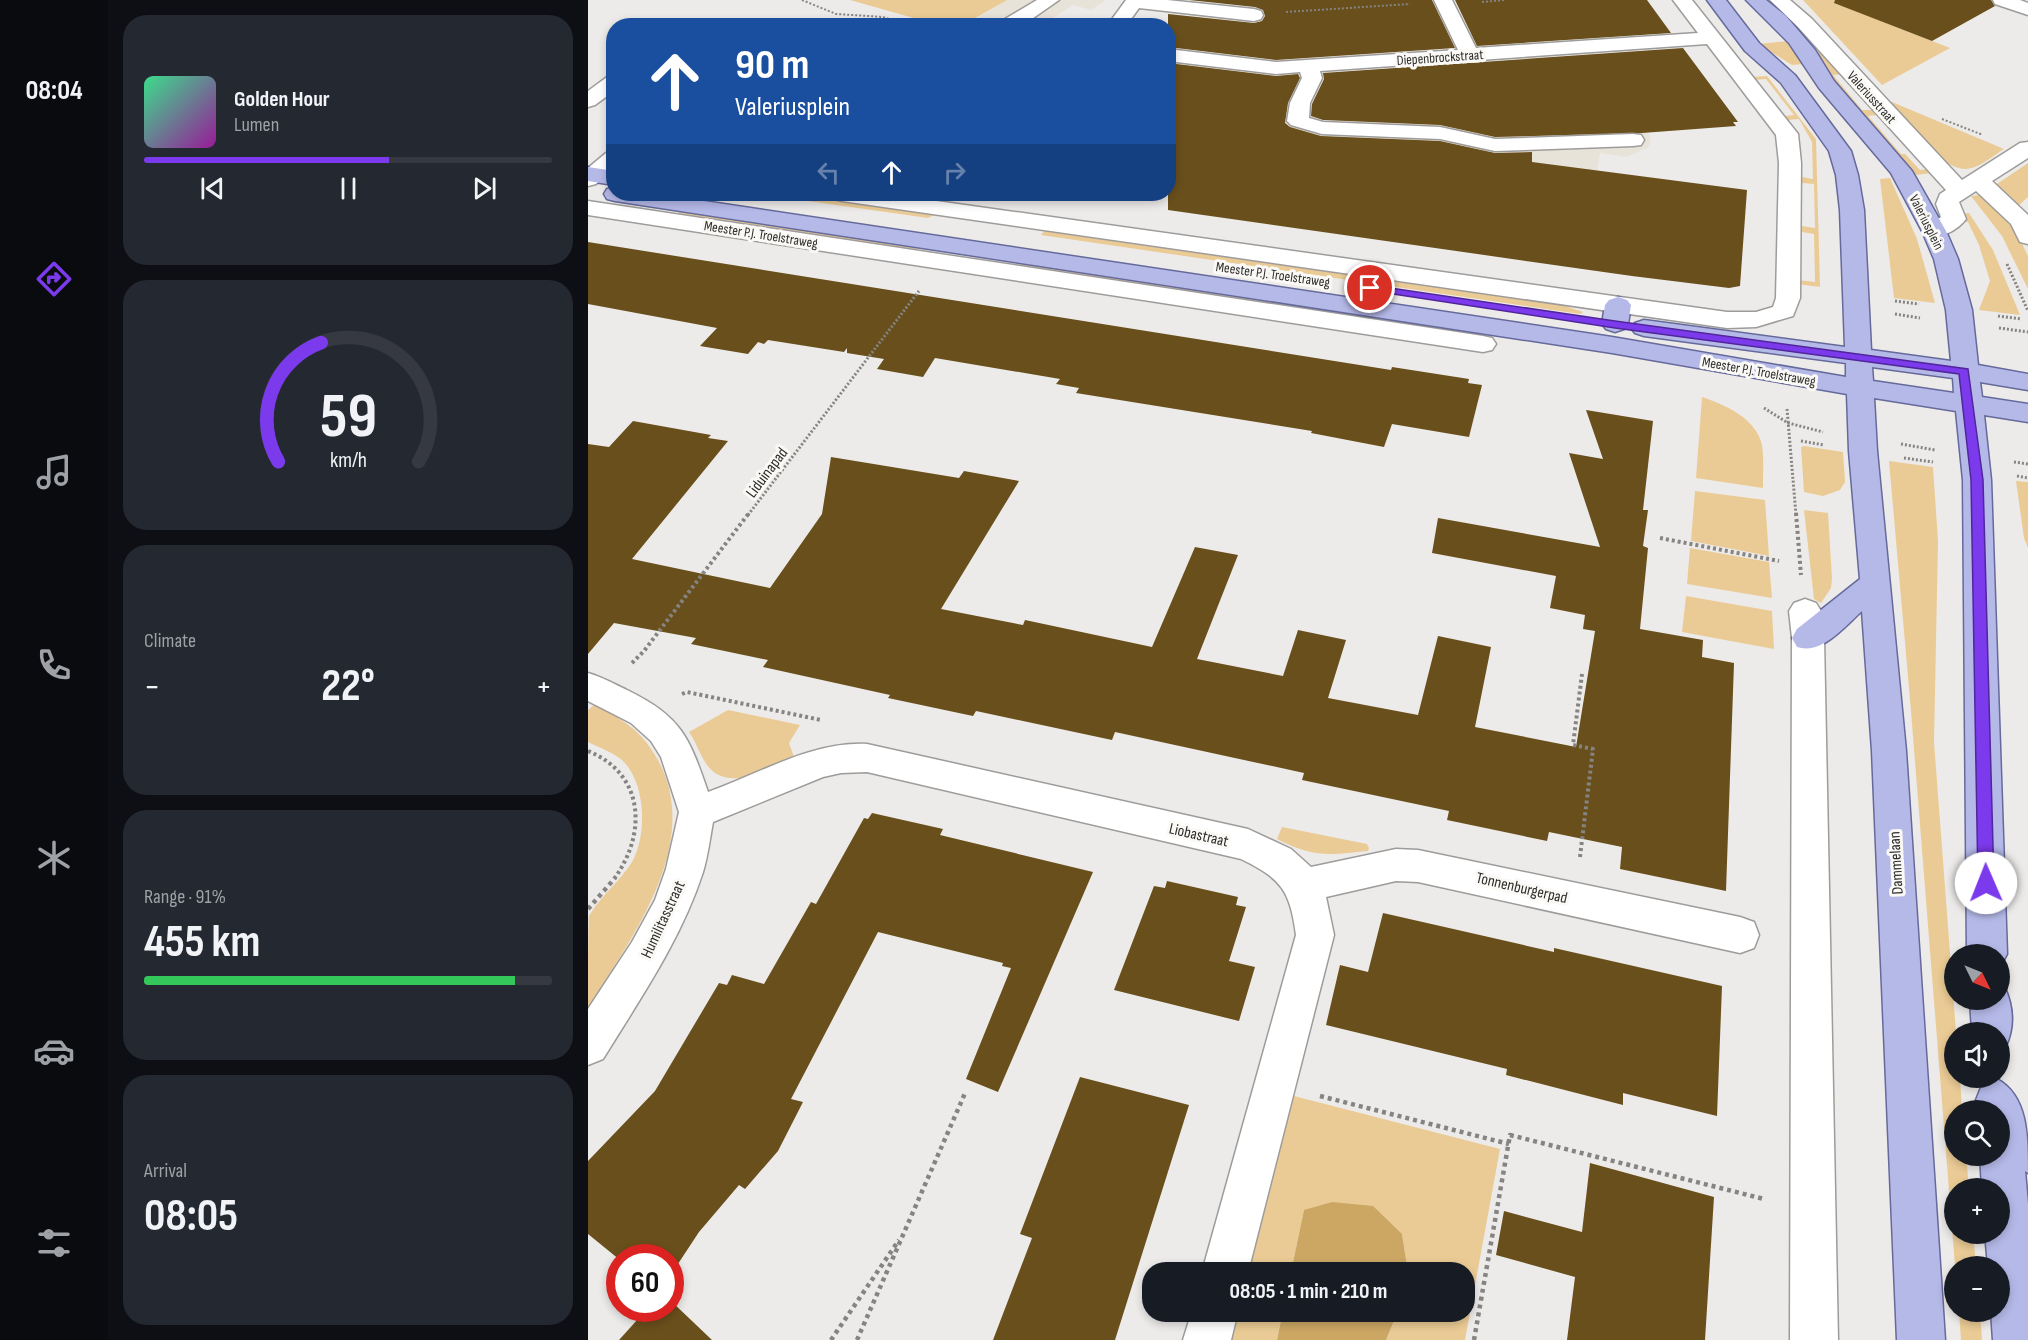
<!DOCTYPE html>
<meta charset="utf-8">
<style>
:root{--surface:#171b24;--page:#242831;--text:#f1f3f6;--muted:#9ea1a6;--line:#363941;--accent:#7c3aed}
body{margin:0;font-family:"Sofia Sans Condensed",sans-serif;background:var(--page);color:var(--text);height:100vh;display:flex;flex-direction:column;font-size:22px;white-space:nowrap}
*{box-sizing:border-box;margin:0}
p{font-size:20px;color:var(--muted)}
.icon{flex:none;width:33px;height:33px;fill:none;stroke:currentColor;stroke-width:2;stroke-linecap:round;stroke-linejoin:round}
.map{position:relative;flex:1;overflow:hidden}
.drawer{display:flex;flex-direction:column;gap:15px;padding:15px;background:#0d0f14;width:480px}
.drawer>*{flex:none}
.banner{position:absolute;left:18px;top:18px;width:570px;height:183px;border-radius:24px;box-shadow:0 3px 9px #0003;background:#1a4fa0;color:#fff;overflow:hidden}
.needle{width:39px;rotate:133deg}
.buttons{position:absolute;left:1356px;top:944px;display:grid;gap:12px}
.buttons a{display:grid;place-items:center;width:66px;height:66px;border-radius:50%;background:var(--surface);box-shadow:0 3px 9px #0003;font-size:30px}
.speed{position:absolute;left:18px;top:1244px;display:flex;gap:12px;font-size:30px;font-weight:700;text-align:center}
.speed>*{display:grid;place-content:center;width:78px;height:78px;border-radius:50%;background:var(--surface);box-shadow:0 3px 9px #0003;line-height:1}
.speed .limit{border:9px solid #d22;background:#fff;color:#111}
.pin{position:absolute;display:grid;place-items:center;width:51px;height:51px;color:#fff;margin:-26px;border:3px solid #fff;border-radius:50%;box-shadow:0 2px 6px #0007}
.me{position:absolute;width:66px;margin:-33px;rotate:359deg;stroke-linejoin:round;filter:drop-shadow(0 0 4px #0008)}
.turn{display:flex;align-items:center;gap:21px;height:126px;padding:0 30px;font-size:27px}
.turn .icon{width:78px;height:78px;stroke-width:2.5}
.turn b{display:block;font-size:42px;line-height:51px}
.lanes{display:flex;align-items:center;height:57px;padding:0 30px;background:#0003;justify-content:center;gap:30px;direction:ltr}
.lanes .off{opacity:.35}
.big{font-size:45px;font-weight:700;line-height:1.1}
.drawer .widget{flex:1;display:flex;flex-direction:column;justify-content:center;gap:9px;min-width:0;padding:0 21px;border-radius:24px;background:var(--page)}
.drawer .dial{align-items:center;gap:0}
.dial svg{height:156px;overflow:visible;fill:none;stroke:var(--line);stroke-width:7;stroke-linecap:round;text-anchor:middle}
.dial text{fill:var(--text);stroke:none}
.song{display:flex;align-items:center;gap:18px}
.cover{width:72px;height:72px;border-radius:9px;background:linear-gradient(135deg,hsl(150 70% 55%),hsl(300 70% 35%))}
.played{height:6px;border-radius:3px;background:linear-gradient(90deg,var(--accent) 60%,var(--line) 60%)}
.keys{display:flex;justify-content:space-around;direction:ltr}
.heat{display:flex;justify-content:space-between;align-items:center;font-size:33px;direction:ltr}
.charge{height:9px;border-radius:4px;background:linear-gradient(90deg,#34c759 91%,var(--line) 0)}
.trip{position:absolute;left:554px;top:1262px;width:333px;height:60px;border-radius:24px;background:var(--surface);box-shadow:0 3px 9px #0003;font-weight:700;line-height:60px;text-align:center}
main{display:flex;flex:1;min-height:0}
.tabs{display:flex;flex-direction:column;width:108px;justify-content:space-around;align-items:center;background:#090b0e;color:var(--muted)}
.tabs .icon{width:42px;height:42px}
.tabs .current{color:var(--accent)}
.tabs b{font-size:27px;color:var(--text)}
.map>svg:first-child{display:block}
</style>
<main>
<nav class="tabs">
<b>08:04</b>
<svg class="icon current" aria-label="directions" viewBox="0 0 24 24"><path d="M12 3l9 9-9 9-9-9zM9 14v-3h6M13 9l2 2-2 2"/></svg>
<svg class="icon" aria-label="music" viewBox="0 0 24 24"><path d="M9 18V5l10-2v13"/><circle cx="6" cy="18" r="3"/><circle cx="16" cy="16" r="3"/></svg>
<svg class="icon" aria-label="phone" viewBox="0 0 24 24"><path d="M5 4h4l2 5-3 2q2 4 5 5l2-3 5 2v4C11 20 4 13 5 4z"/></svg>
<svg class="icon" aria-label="climate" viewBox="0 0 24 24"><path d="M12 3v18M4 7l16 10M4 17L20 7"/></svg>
<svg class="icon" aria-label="car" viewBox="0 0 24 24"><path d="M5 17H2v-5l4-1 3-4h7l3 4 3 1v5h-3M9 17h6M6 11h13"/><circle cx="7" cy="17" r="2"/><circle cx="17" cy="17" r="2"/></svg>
<svg class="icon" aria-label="filters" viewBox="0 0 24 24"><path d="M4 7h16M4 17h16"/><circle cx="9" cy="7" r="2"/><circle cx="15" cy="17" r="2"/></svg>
</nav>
<section class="drawer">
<div class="widget">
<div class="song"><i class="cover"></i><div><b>Golden Hour</b><p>Lumen</p></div></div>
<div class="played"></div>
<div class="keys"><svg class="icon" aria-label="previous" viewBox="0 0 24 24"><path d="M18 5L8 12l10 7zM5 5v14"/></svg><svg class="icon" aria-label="pause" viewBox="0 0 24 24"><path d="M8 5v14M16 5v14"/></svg><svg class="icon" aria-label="next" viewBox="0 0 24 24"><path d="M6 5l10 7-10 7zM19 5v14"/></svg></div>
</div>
<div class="widget dial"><svg viewBox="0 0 100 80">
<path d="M14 69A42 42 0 1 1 86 69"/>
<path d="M14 69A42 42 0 0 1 36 8" stroke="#7c3aed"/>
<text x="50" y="56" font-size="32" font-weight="700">59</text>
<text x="50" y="72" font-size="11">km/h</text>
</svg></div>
<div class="widget"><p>Climate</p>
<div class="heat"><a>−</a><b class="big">22°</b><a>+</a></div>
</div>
<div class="widget"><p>Range · 91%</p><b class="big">455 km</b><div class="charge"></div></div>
<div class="widget"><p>Arrival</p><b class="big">08:05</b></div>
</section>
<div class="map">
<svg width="1440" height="1340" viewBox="0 0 1440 1340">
<rect width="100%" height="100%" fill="#edebe9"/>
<g fill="#e8e3d9">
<polygon points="419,0 518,0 503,10 485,5 454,25 375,26"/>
<polygon points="732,78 721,99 728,119 739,123 774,127 858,121 1050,117 1063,138 1061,147 1039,157 1012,153 1009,171 689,139 711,91 713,82 706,79"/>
</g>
<g fill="#eacb95">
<polygon points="262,0 419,0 375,25 354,26"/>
<polygon points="1215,0 1331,0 1293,21 1362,48 1294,85"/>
<polygon points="1201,41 1217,64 1204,65 1170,44"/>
<polygon points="1236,51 1256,74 1245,75 1274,110 1284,110 1289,115 1280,116 1313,154 1317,154 1332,170 1342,169 1344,173 1328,175 1245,80 1229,52"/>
<polygon points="1179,76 1228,139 1232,287 1209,284 1210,280 1227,282 1226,234 1214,232 1214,226 1227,228 1226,184 1214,183 1214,177 1225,179 1224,142 1211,119 1200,120 1197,116 1206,115 1178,79 1165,80 1164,77"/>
<path d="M1304,102L1416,149C1403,157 1387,173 1371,168C1363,166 1360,162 1352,162L1297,103Z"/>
<polygon points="1440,163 1440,197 1429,207 1406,186"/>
<polygon points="1302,178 1329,239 1347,303 1306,298 1292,179"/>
<polygon points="170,194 207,194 346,215 340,218"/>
<polygon points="1393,195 1428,231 1440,256 1440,289 1414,236 1383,196"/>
<polygon points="94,210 332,247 326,250 89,214"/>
<polygon points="1381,213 1405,250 1432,315 1391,310 1402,281 1391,245 1380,222 1377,222 1372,214"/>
<polygon points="458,229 974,305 995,312 992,314 453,235"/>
<polygon points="434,261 889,332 803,322 432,266"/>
<path d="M1114,397C1137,405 1168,418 1174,445C1176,458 1175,474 1175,488L1108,478Z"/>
<polygon points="1216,446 1255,452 1257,482 1252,490 1235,496 1216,492 1213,447"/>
<polygon points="1301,461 1345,467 1350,541 1346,742 1368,1032 1366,1032 1366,1077 1372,1077 1374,1110 1366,1110 1366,1155 1378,1155 1381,1188 1366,1188 1366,1233 1385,1233 1388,1266 1367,1266 1323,711"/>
<polygon points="1428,481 1440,482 1440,548 1436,538"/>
<polygon points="1107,491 1177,500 1181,556 1103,541"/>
<polygon points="1216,510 1240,513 1244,578 1243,588 1233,603 1226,599"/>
<polygon points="1102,548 1181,562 1184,598 1099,584"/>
<polygon points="1098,596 1184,611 1186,649 1094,632"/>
<path d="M7,704C24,714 45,725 58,742C126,829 47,932 0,1008C0,992 0,926 1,916C12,897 32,881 44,862C59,836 58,785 36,762C27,753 12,748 0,742V710Z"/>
<path d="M140,710L212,725L201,743L206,757C183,768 140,794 119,765C112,755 108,742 101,732Z"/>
<path d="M694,827L779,844L781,848L780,851C740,855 726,858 689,839Z"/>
<polygon points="706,1096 912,1149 877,1340 798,1340 810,1311 876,1311 876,1272 820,1272 814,1234 716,1210 703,1272 660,1272"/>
<polygon points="650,1311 695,1311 689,1340 643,1340"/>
<polygon points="1371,1311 1392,1311 1394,1340 1373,1340"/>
</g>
<g fill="#cca764">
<polygon points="744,1202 785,1206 814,1234 820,1272 703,1272 716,1210"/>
<polygon points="695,1311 810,1311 798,1340 689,1340"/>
</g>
<g fill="#694f1b">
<polygon points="601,0 844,0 867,48 688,60 580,47 580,14 666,23 674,21 677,16 675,10 667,7"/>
<polygon points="867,0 1059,0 1083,33 889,46"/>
<polygon points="1247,0 1403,0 1407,6 1344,41 1246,3"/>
<polygon points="1095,48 1150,122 1145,122 1148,126 1054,133 907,137 852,125 735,120 723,116 724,104 736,79 735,73"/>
<polygon points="580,63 688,76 710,74 712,78 700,103 697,123 702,127 733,136 852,141 907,153 944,152 944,162 1159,190 1152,286 1141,288 1044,276 580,210"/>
<polygon points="0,242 803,370 804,367 881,379 880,383 894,385 881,437 804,424 796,447 723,433 724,431 488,393 491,388 468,384 472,379 347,358 335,377 289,369 296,359 259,353 259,348 256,352 180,340 176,344 170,342 160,354 112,346 129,328 0,304"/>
<polygon points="998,410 1065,421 1055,510 1060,510 1055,546 1060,548 1052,629 1115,640 1114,657 1146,663 1138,891 1032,869 1034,847 961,832 959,841 859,820 861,811 714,780 716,773 527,732 524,740 388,711 385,716 300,698 302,695 175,667 180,660 103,644 108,638 26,623 0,654 0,444 21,447 45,421 123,435 120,438 140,441 44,559 182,588 234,514 243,457 371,478 376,471 431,481 353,609 435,625 437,620 564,647 607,547 650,555 609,659 695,676 710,630 758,640 740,698 830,715 850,636 903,647 887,727 988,747 1007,631 995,629 997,615 962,608 968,576 844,553 850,518 1012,547 981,453 1015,459"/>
<polygon points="284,813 355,829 352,835 505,872 410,1092 378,1079 423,968 414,966 415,963 290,932 203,1099 215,1102 190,1151 157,1189 151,1185 111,1232 82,1276 82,1257 32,1257 32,1260 0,1234 0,1161 67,1091 131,983 139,985 144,975 176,984 223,902 228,904 276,818 280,819"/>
<polygon points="579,881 650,897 648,905 658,907 641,961 667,967 651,1021 526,990 566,886 577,888"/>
<polygon points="795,913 966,952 966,948 1134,986 1129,1116 1035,1093 1035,1105 918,1075 919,1069 738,1025 752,965 780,972"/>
<polygon points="492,1077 601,1105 527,1340 405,1340 444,1238 432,1234"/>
<polygon points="1002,1163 1126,1197 1117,1340 979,1340 987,1277 908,1255 916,1211 994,1232"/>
<polygon points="82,1300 124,1340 31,1340 60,1308 82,1308"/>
</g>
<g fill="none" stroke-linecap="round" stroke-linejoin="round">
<g stroke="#9e9c9a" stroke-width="3">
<g id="minor">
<polygon points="449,0 471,0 438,23 440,26 416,26 415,23 417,19"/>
<polygon points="538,0 579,0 666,9 673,11 675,15 673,19 666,21 551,8 538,26 519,26"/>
<polygon points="846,0 864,0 888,48 1110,33 1085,0 1104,0 1210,134 1213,163 1212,298 1205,316 1168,327 1139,328 254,201 246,199 243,194 299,194 1139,312 1168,312 1185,307 1188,298 1191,163 1188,135 1119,44 732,71 734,78 722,103 721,118 735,122 852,127 907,139 1045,134 1053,135 1056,140 1053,145 1045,146 907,151 852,139 734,134 703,125 699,121 702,103 714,78 712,72 688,74 580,61 580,49 688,62 870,50"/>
<path d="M1182,0H1202L1224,19L1374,180L1432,143L1440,142V158L1404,181L1440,215V244L1432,242L1423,224L1388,191L1371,202L1378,219C1369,231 1352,239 1338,236L1334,231L1338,226L1353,217L1348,204L1352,194L1358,190L1210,27Z"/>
<polygon points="1405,0 1432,0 1440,3 1440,15 1407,4"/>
<polygon points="26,75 26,91 7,105 0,107 0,91 19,77"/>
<polygon points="26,152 26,169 8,184 0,186 0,168 18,153"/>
<polygon points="0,201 895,336 904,338 908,344 904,350 895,352 0,215"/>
<polygon points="1217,599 1228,603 1233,611 1236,638 1250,1340 1202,1340 1204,638 1201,611 1206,603"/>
<path d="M0,673C14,677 26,684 39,690C94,717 101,737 120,792C171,774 224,741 279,744L660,829L703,849L723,867L808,849L830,850L1152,917L1166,922L1171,935L1166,948L1152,953L830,882L808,881L738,897L746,935L660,1272H614L708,935C702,891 694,879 653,859L279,772L253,773L235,777L125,822C122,838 120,856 115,872C93,940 52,999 15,1059L0,1065V1009L44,942L67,900L78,869L91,812L73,757L63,741L43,723L0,701Z"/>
<polygon points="604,1311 650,1311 643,1340 595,1340"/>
</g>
</g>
<g stroke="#656a9b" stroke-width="3">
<g id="major">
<path d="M1119,0H1138L1171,43L1207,75L1263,151L1270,175L1276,210L1283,350L1363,361L1358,310L1346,259L1334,231L1303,173L1231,88L1201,43L1158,0H1178L1198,16L1227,50L1246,81L1324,171L1358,231L1370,259L1384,310L1390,365L1440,374V390L1392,382L1394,397L1440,404V422L1396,415L1403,480L1419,954L1412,967V954H1379L1375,480L1368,411L1286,398L1289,451L1318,751L1357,1340H1309L1284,751L1274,611C1256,627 1234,655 1209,647L1204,638L1209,629L1272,579L1261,451L1259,394L1024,353L27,201L19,199L16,194L19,189L26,188V194H69L1024,337L1258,377V363L1056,336L1047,333L1043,328L1047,323L1056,320L1257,347L1252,210L1248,175L1241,151L1193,83L1157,51ZM1284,367L1365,378L1366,393L1285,381Z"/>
<polygon points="0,167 26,171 26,185 0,181"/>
<polygon points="1030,297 1039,300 1043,305 1040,324 1036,329 1027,332 1018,329 1014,324 1017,305 1021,300"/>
<path d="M1412,984L1416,986C1425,1005 1427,1026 1418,1046L1412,1049V1032H1384L1382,999H1412Z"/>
<path d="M1409,1079C1440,1096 1440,1136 1440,1173L1437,1171L1440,1204V1340H1405L1403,1311H1412V1266H1400L1397,1233H1412V1188H1394L1392,1155H1412V1110H1392L1388,1100L1394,1085Z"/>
</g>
</g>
<g stroke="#858482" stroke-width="2" stroke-dasharray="2 2" stroke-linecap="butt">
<polyline points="214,0 248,14 295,17 322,26"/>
<polyline points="894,2 917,0"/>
<polyline points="698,12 822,4"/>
<polyline points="1354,119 1395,135"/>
</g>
<g stroke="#858482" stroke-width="3" stroke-dasharray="2 2" stroke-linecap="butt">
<polyline points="1419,264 1440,311"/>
<polyline points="1307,301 1331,304"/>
<polyline points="1307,314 1332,318"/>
<polyline points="1410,316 1433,319"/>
<polyline points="1411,328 1440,332"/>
<polyline points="1176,408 1200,423 1235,432"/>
<polyline points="1199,409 1208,515"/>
<polyline points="1213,441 1236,445"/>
<polyline points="1313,444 1347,450"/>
<polyline points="1316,458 1345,462"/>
<polyline points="1426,462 1440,464"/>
<polyline points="1429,476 1440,478"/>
<polyline points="160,515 331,291"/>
</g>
<g stroke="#858482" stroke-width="4" stroke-dasharray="3 3" stroke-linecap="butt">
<polyline points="1208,513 1213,575"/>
<polyline points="1072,538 1191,561"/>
<polyline points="44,663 56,651 161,513"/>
<polyline points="94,694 99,692 233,720"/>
<path d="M0,751C57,774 59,834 26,879"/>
<polyline points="992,857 1005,749 985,745 994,674"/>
</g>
<g stroke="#858482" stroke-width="4.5" stroke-dasharray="4 4" stroke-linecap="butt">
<polyline points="0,909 27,878"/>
<polyline points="732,1096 921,1144"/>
<polyline points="243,1340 311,1240"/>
<polyline points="269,1340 378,1091"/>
<polyline points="886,1340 922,1135 1176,1199"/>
</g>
<use href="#minor" fill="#fff" fill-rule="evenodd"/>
<use href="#major" fill="#b5b9e8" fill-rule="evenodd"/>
</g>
<polygon fill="#7c3aed" stroke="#51269a" stroke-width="1.5" points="782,285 1027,321 1380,369 1395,480 1406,883 1403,888 1398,890 1392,888 1390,883 1383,480 1371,374 1027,328 779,290 777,288"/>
<g text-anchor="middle" stroke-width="6" stroke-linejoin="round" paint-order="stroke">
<g font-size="14" fill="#2c2c2b" stroke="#faf9f6">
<text transform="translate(852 57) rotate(-4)" y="5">Diepenbrockstraat</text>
<text transform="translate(1284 97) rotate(48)" y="5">Valeriusstraat</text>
<text transform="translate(1339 222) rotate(63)" y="5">Valeriusplein</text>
<text transform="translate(173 234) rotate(9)" y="5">Meester P.J. Troelstraweg</text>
<text transform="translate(685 274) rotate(8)" y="5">Meester P.J. Troelstraweg</text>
<text transform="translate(1171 371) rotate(10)" y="5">Meester P.J. Troelstraweg</text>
</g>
<g font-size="16" fill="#2c2c2b" stroke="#faf9f6">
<text transform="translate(178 472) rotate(-53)" y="6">Liduinapad</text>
<text transform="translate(611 834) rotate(13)" y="6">Liobastraat</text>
<text transform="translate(1307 863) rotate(-93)" y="6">Dammelaan</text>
<text transform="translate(934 887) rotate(13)" y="6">Tonnenburgerpad</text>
<text transform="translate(74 919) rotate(-65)" y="6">Humilitasstraat</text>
</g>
</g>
</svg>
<div class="buttons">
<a><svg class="needle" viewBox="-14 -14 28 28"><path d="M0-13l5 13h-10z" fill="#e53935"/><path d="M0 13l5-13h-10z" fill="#9ea1a6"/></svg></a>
<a><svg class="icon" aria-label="sound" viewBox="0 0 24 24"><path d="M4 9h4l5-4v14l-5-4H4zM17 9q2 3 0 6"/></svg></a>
<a><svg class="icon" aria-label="search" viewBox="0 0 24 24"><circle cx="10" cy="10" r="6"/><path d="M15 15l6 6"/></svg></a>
<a>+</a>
<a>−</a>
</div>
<div class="speed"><div class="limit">60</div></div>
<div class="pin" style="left:782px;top:288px;background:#d93025"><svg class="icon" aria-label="arrive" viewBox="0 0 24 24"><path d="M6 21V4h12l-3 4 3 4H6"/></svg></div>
<svg class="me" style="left:1398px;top:883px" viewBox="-20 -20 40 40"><circle r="19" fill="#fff"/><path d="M0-13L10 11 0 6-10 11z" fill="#7c3aed"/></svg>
<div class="trip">08:05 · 1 min · 210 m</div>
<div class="banner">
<div class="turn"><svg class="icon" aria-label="ahead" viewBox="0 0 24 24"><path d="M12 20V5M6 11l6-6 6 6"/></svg><div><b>90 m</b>Valeriusplein</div></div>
<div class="lanes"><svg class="icon off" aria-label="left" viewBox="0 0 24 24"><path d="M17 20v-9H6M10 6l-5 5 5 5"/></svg><svg class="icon" aria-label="ahead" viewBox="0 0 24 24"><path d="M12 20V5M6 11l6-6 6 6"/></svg><svg class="icon off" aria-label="right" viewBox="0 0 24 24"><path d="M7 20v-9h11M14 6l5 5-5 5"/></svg></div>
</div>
</div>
</main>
